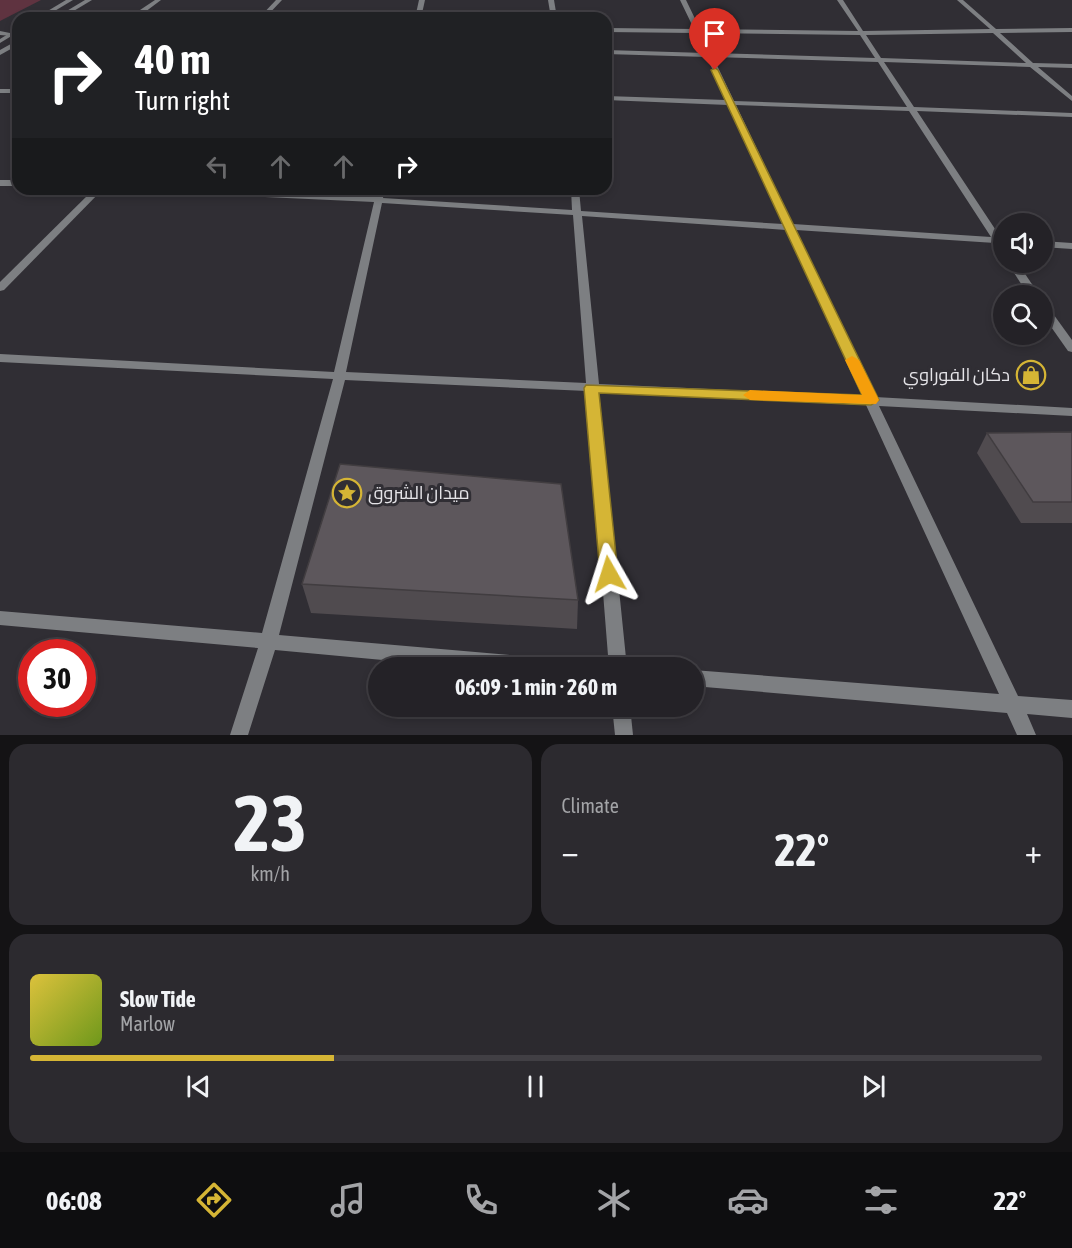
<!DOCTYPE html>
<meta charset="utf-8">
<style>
:root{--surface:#242227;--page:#2c2a2f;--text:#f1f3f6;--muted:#a3a4a7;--line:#413f44;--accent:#d5b535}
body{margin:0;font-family:"Asap Condensed",Cairo,sans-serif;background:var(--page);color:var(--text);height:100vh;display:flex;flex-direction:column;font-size:22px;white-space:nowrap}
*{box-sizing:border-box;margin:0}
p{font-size:20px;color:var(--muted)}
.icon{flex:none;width:33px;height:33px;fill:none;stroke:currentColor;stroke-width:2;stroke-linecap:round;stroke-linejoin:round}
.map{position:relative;height:735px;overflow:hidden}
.sheet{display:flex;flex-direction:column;gap:9px;padding:9px;background:#141315;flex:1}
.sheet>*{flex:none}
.guide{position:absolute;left:12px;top:12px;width:600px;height:183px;border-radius:18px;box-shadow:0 3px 9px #0003,0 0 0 2px var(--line);background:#202124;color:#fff;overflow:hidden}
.fabs{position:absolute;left:993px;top:213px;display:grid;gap:12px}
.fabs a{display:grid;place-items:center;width:60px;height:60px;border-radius:50%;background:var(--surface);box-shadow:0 3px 9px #0003,0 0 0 2px var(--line);font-size:30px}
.speed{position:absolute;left:18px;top:639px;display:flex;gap:12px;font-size:30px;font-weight:700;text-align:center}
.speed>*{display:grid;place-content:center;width:78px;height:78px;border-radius:50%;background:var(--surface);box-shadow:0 3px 9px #0003,0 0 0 2px var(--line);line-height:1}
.speed .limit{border:9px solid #d22;background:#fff;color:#111}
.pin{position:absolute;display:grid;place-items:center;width:51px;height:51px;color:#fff;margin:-62px -26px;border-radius:50% 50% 50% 0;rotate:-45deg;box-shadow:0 0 6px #0007}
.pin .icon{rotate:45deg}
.me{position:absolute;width:66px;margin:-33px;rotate:354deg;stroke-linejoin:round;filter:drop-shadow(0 0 4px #0008)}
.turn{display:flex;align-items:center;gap:21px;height:126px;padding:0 24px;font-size:27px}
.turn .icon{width:78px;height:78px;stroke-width:2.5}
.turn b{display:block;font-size:42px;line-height:51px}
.lanes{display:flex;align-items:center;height:57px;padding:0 24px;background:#0003;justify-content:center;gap:30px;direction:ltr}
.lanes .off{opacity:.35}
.big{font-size:45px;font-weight:700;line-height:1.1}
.sheet .tile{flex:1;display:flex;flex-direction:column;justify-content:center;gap:9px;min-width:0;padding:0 21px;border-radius:18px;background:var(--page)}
.sheet .dial{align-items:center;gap:0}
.dial b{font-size:78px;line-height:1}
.song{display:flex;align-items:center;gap:18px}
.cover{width:72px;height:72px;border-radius:9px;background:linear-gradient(135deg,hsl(50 70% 55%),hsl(80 70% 35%))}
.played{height:6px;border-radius:3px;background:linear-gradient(90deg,var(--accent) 30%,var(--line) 30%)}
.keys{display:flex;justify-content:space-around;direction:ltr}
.heat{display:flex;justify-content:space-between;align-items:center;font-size:33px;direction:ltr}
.sheet .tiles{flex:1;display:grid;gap:9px;grid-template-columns:1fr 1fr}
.tile:last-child{grid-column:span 2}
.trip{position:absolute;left:368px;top:657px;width:336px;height:60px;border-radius:30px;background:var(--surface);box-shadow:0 3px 9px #0003,0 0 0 2px var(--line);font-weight:700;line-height:60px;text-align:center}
.menu{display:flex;height:96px;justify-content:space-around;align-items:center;background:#0e0e10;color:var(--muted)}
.menu .icon{width:42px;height:42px}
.menu .selected{color:var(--accent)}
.menu b{font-size:27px;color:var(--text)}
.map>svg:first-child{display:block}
</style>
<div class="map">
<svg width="1072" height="735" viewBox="0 0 1072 735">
<rect width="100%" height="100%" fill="#302e34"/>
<polygon fill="#5f3340" points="0,0 41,0 0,21"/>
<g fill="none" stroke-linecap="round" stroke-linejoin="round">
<g fill="#7d7f82" fill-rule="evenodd">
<polygon points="155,0 161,0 137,18 56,18 59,16 131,16"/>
<polygon points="276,0 282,0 265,18 259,18"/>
<polygon points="419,0 425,0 421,18 415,18"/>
<polygon points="548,0 554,0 557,18 551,18"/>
<path d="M680,0H686L700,29L858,31L837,0H843L863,31L990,29L957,0H963L996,29L1072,28V32L1000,33L1033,63L1072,64V68L1038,67L1072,96V101L1030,67L884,62L914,107L1072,113V117L917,111L1001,238H1004V253L1001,252L995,243L796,230L875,397L1072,408V416L879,406L1018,696L1072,700V718L1027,714L1036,735H1017L1007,713L693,686V670L999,694L866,405L599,392L627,668H609L587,391L345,380L279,635L566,660L572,662L575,668H469L275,650L248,735H230L258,648L0,625V611L262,633L333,379L0,362V354L334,372L374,202L151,192L147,189H205L375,197L377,189H385L383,198L572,210L571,189H579L581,211L783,224L728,105L606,100V96L726,100L707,57L606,54V50L705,53L695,33L606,32V28L694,29ZM701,33L860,35L875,58L711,53ZM993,33L1026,63L881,58L866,35ZM713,57L878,62L907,107L734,101ZM736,105L909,111L991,237L793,224ZM382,203L573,215L586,383L346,372ZM582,216L786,230L862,396L599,384Z"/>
<polygon points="0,31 15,34 12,36 0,35"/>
<rect x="0" y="89" width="18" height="4"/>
<rect x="0" y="180" width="18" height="6"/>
<polygon points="94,189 103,189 4,290 0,291 0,282"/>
<polygon points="1042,241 1072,243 1072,249 1042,247"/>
<polygon points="1007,262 1017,262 1040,296 1029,296"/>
<polygon points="1042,303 1046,304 1072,340 1072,352 1068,351 1042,314"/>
<polygon points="612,706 630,706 633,735 615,735"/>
</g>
<g fill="#7d7f82" fill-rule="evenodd">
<polygon points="66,0 73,0 43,18 36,18"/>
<polygon points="85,0 92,0 62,18 55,18"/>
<polygon points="18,28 18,32 0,43 0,39"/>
<polygon points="18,40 18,45 0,55 0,50"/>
</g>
</g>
<g fill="#504b4f">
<polygon points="1072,432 1072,523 1021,523 977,453 987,433"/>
<polygon points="302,584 578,600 577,629 311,613"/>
</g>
<g fill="#5d575c" stroke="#413d40" stroke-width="1.5">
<polygon points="1072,432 1072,502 1033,502 987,433"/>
<polygon points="340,464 561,484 578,600 302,584"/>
</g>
<polygon fill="#d5b535" stroke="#8a7622" stroke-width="1.5" points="715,68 718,70 879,400 871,405 599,393 618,574 615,580 609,582 602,580 600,574 584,388 586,385 862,395 711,70"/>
<polygon fill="#f59e0b" points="852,356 859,360 879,400 876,404 750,400 743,395 750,390 862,395 845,360"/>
<defs>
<g id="shop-ring" transform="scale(1.5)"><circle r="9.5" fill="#302e34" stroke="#d5b535" stroke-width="1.5"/><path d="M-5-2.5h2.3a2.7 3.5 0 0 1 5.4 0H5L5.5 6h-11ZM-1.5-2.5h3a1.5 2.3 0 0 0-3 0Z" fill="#d5b535"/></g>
<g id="sight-ring" transform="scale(1.5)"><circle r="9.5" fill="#302e34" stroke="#d5b535" stroke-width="1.5"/><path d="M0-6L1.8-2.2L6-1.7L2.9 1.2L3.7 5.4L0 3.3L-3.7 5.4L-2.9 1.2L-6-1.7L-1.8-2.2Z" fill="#d5b535"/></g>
</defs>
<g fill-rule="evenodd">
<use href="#shop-ring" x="1031" y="375"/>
<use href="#sight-ring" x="347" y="493"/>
</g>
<g text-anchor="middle" stroke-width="6" stroke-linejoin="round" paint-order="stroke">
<g font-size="18" fill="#e5e4e8" stroke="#302e34" text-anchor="end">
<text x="1010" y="381">دكان الفوراوي</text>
<text x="368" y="499" text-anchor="start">ميدان الشروق</text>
</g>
</g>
</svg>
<div class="fabs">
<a><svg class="icon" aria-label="sound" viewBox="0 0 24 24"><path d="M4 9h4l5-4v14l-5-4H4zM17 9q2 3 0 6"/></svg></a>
<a><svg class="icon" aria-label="search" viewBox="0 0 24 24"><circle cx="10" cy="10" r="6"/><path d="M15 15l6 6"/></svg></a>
</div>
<div class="speed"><div class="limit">30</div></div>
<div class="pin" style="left:715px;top:70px;background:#d93025"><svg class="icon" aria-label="arrive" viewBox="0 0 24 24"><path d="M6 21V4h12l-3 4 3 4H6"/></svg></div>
<svg class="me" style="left:609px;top:574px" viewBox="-20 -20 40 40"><path d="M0-17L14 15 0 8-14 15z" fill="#d5b535" stroke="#fff" stroke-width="4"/></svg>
<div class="trip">06:09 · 1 min · 260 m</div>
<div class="guide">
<div class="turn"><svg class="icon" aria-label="right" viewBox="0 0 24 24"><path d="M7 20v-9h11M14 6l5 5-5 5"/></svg><div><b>40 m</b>Turn right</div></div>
<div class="lanes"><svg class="icon off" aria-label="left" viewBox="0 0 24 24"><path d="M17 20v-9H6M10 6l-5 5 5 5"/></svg><svg class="icon off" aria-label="ahead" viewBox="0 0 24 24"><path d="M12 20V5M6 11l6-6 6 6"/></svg><svg class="icon off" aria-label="ahead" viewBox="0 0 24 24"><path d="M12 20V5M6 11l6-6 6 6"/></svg><svg class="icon" aria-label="right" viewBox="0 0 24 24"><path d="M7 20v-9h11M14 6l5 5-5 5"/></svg></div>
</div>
</div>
<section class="sheet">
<div class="tiles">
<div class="tile dial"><b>23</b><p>km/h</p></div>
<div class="tile"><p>Climate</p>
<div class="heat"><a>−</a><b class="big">22°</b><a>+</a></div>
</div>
<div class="tile">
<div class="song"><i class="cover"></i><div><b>Slow Tide</b><p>Marlow</p></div></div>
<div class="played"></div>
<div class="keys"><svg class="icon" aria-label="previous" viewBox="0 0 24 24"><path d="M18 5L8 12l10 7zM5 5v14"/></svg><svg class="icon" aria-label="pause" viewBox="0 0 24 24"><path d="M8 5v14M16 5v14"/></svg><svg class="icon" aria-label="next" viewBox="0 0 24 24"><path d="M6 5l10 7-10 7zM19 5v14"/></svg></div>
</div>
</div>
</section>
<nav class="menu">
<b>06:08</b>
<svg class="icon selected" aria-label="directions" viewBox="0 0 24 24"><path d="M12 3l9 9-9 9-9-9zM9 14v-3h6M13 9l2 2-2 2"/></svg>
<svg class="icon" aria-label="music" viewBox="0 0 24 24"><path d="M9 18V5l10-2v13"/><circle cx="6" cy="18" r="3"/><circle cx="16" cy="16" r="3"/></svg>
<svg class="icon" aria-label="phone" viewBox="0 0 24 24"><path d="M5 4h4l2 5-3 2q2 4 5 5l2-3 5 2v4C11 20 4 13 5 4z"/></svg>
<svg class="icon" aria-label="climate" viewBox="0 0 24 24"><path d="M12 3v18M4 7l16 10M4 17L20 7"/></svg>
<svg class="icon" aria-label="car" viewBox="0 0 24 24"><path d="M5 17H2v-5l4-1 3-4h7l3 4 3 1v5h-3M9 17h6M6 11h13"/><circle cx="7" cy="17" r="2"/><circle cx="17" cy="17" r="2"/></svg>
<svg class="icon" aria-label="filters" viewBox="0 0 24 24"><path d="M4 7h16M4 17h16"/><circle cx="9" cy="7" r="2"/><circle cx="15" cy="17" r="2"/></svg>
<b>22°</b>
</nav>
